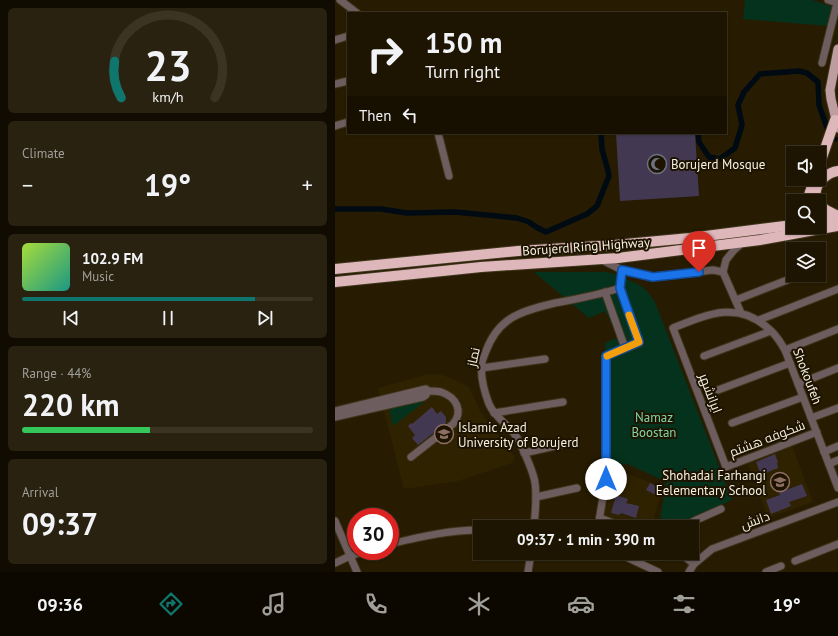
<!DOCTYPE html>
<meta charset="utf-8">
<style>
:root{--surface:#1d1501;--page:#2a2210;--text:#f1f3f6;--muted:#a09f99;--line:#3b3423;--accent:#0f766e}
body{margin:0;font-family:"PT Sans",Cairo,sans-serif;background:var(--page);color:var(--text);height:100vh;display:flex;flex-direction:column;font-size:15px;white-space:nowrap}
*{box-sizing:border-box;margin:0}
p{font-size:13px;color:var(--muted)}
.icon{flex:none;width:22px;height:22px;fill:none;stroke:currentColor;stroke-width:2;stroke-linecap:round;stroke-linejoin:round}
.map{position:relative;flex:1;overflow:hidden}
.side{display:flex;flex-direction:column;gap:8px;padding:8px;background:#100c01;width:335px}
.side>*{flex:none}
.hud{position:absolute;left:12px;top:12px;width:380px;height:122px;border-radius:0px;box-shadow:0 1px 3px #0004,0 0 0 1px var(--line);background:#1d1501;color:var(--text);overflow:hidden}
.tools{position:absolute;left:451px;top:146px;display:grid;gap:8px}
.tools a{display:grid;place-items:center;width:40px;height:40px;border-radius:0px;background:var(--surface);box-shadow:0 1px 3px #0004,0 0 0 1px var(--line);font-size:20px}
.speed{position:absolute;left:12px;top:508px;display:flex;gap:8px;font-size:20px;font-weight:700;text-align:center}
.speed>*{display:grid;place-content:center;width:52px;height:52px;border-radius:50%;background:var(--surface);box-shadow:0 1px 3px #0004,0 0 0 1px var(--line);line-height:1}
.speed .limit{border:6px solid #d22;background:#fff;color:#111}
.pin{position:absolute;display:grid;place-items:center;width:34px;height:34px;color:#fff;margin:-41px -17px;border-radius:50% 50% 50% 0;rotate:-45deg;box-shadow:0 0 4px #0007}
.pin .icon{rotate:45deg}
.me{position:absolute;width:44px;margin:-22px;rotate:0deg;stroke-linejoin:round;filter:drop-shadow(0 0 3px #0008)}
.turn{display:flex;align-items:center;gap:14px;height:84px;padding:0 12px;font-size:18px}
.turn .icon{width:52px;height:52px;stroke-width:2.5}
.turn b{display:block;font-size:28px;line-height:34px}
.then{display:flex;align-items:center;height:38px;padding:0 12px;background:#0003;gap:8px;font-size:15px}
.big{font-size:30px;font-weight:600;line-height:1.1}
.side .tile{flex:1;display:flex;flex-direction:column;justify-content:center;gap:6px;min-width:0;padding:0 14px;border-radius:6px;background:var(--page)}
.side .dial{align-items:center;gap:0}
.dial svg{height:104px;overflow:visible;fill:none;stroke:var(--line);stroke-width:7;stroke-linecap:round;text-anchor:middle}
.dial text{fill:var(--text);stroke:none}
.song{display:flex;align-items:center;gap:12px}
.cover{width:48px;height:48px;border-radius:6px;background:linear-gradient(135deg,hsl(80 70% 55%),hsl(170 70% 35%))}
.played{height:4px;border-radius:2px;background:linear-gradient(90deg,var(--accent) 80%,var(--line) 80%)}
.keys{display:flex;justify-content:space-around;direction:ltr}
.heat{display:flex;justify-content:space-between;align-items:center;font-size:22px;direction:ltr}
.charge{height:6px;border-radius:3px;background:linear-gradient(90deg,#34c759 44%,var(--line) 0)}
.trip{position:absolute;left:138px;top:520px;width:226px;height:40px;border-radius:0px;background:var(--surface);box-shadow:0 1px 3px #0004,0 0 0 1px var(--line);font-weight:600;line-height:40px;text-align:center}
.tab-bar{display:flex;height:64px;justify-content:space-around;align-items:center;background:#0c0800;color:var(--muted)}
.tab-bar .icon{width:28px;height:28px}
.tab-bar .selected{color:var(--accent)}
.tab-bar b{font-size:18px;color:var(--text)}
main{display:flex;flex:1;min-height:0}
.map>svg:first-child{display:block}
</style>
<main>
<section class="side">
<div class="tile dial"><svg viewBox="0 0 100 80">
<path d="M14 69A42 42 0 1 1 86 69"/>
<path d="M14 69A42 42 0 0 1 9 41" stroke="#0f766e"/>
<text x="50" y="56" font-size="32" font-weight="700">23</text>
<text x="50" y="72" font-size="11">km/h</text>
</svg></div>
<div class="tile"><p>Climate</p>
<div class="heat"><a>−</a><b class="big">19°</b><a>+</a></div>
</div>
<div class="tile">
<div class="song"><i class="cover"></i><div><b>102.9 FM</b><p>Music</p></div></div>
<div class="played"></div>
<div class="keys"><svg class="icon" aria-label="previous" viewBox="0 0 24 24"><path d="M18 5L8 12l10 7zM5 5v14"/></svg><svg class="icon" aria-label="pause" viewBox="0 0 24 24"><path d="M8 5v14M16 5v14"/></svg><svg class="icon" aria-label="next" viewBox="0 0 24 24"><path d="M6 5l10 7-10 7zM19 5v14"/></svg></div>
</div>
<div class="tile"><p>Range · 44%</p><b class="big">220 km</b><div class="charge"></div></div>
<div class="tile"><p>Arrival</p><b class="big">09:37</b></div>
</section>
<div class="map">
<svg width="503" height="572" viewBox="0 0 503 572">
<rect width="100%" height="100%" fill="#271c01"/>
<g fill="#2f2200">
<polygon points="93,374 107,375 121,380 134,387 140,399 145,411 180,457 177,463 123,481 69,489 43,388"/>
<polygon points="457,446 478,502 433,518 412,462"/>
<polygon points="290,468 292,474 315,482 327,488 327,491 317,523 321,524 319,527 302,527 268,514 279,478 279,471"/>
</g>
<g fill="#05321d">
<polygon points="410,0 477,0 498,7 494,26 408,19"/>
<polygon points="199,272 270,272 281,274 290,278 306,286 312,291 320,302 397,500 338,527 324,527 331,482 293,464 273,467 270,343 284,337 270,311 254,318"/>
<polygon points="93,399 58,426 54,408"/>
</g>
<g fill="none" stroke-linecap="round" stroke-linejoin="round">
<g stroke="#000a13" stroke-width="5.5">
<polyline points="363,133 364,142 374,157 385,159 400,148 407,125 403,105 409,92 425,74 464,71 472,73 483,82 484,105 496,139 500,139"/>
<polyline points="0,209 46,209 72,213 120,212 182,218 194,222 201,227 211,232 252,214 262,206 274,176 272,167 267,149 266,133"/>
</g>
</g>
<g fill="#433852">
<polygon points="281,133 360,133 364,196 285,201"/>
<polygon points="97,407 102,414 106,411 111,417 111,423 83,445 77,438 80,435 73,426 76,423 77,424"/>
<polygon points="440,454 443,462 442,463 443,468 426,475 421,462"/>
<polygon points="315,483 325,488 321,495 311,490"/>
<polygon points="467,484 472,496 454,502 456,506 436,514 431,500 445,495 443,490 450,488 451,490"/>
<polygon points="281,495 293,499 291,503 304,506 301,518 286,513 284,515 276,513"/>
</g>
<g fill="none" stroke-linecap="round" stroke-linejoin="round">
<g stroke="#40361c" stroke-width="9">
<g id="minor">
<polyline points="5,0 22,13"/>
<polyline points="493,0 503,3"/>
<polyline points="0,40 13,36"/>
<polyline points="487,63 502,3"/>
<polyline points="0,84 13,81"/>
<polyline points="0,126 13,122"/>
<polyline points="103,133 114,176"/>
<polyline points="267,260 287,270 318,277 378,270 388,272"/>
<polyline points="270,292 290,348"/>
<polyline points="401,300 460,277"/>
<polyline points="406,313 388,272 391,260 399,250 407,243"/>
<polyline points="424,320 503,289"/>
<polyline points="450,350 503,329"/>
<polyline points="369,356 436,331"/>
<polyline points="147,368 210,359"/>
<polyline points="463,384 503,368"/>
<polyline points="383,390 455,363"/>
<polyline points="0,411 86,390 91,389 93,391 91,395 88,397 0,417"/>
<polyline points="159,413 228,402"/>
<polyline points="476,418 503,408"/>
<polyline points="397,423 468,397"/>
<path d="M482,432L391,467L338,328C373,314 404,300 435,330C441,335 446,343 450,350L503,488"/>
<polyline points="489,452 503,446"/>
<polyline points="189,453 238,442"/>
<path d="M76,457L118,424C129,411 121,397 106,392C102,391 98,391 93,391"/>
<polyline points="494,464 503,460"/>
<polyline points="201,497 242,488"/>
<polyline points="265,518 289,527"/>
<polyline points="0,521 22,572"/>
<path d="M199,527C200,513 203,492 199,478C196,467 187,446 181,436C173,424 160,418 154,404C149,391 145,376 147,362C148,358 150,354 151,351C157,335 167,322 182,315C194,309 207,306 220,303C242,299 264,295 285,288L287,270"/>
<polyline points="263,527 271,479 271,356 304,343 285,288"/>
<polyline points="349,527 359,521 386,509"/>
<path d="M55,544C85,537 114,530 145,530"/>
<polyline points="283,553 323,572"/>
<polyline points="345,553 359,564"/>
<polyline points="460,561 503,544"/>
<polyline points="0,563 15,556 31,551"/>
<polyline points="193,572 196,553"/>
<polyline points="354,572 359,564 377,549 503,502"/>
<polyline points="431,572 446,566"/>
</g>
</g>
<g stroke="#40361c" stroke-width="11">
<polyline id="major" points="503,49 495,90 496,99 503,128"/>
</g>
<g stroke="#40361c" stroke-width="12">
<g id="highway">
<polyline points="484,166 500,120"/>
<polyline points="472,201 478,183"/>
<path d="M482,201C482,198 480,194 481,191C482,181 494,172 503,171"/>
<polyline points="484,204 491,210 503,216"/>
<polyline points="484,221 503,217"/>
<polyline points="0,269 183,251 280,245 355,238 458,225"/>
<polyline points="0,282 98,272 146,267 283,258 425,240 503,226"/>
</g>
</g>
<use href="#minor" stroke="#6d5d5f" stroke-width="7"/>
<use href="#major" stroke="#be9da0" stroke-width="9"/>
<use href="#highway" stroke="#deb7bb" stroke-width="10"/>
</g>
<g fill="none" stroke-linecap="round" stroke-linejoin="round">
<g stroke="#114b97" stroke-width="10">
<polyline id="route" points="271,479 271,356 304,342 285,288 287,270 318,277 364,272"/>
</g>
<use href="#route" stroke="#1a73e8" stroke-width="7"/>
<polyline stroke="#f59e0b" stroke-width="7" points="272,356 304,342 294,315"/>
</g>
<defs>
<g id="mosque-ring" transform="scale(1)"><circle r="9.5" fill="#1d1300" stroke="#6b7280" stroke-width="1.5"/><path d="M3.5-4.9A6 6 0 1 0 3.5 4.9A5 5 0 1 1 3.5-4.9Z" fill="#6b7280"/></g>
<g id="university-ring" transform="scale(1)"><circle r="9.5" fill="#1d1300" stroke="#8d6e63" stroke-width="1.5"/><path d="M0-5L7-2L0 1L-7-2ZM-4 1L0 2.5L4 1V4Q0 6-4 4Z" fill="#8d6e63"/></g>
<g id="school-ring" transform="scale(1)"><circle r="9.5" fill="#1d1300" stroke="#8d6e63" stroke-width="1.5"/><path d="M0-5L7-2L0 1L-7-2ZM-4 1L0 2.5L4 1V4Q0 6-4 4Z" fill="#8d6e63"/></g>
</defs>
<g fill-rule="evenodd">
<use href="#mosque-ring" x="322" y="164"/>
<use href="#university-ring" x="109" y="434"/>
<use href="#school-ring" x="445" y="482"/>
</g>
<g text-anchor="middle" stroke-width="4" stroke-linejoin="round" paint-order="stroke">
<g font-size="13" fill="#f7f1e0" stroke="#1d1300" text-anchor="start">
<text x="336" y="169">Borujerd Mosque</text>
<text x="123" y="432">Islamic Azad<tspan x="123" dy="15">University of Borujerd</tspan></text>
<text x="431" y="480" text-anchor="end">Shohadai Farhangi<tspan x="431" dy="15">Eelementary School</tspan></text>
</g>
<g font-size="13" fill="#f7f1e0" stroke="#1d1300">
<text transform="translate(251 246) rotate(-4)" y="5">Borujerd Ring Highway</text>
<text transform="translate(138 357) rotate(-78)" y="5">نماز</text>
<text transform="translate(473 376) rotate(69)" y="5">Shokoufeh</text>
<text transform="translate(376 393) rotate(69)" y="5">ایرانشهر</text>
<text transform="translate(432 438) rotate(-21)" y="5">شکوفه هشتم</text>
<text transform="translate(420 520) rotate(-20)" y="5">دانش</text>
</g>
<g font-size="13" fill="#81d5a5" stroke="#1d1300">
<text x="319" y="422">Namaz<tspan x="319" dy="15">Boostan</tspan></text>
</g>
</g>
</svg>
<div class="tools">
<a><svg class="icon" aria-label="sound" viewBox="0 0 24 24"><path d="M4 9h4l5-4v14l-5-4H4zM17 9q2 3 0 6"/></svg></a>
<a><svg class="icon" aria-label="search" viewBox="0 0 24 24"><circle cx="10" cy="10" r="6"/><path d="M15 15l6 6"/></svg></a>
<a><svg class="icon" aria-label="layers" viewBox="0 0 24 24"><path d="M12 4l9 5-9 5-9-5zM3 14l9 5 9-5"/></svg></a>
</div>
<div class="speed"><div class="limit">30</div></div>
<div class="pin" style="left:364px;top:272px;background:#d93025"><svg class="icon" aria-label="arrive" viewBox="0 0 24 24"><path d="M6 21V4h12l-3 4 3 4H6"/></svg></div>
<svg class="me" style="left:271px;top:479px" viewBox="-20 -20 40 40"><circle r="19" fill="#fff"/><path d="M0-13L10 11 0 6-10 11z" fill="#1a73e8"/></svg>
<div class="trip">09:37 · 1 min · 390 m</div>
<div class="hud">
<div class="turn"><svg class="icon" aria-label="right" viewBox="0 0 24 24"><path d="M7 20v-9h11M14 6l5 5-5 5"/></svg><div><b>150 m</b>Turn right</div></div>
<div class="then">Then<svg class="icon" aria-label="left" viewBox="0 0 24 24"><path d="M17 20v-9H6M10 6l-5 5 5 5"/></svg></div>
</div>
</div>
</main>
<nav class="tab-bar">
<b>09:36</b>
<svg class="icon selected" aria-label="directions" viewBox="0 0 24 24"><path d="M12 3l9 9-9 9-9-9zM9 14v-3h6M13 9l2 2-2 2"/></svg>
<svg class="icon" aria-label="music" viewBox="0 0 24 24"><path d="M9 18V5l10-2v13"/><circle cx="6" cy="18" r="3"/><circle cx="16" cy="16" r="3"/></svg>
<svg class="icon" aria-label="phone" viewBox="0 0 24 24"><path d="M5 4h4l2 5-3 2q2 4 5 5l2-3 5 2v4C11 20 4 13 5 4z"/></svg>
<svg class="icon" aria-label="climate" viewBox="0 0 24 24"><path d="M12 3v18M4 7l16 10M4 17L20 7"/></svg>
<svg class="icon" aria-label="car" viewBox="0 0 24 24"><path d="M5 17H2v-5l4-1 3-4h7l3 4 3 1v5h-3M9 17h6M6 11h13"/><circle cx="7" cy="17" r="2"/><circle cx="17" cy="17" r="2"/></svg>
<svg class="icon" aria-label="filters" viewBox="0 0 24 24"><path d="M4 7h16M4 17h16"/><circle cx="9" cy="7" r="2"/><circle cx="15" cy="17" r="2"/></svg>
<b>19°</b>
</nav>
